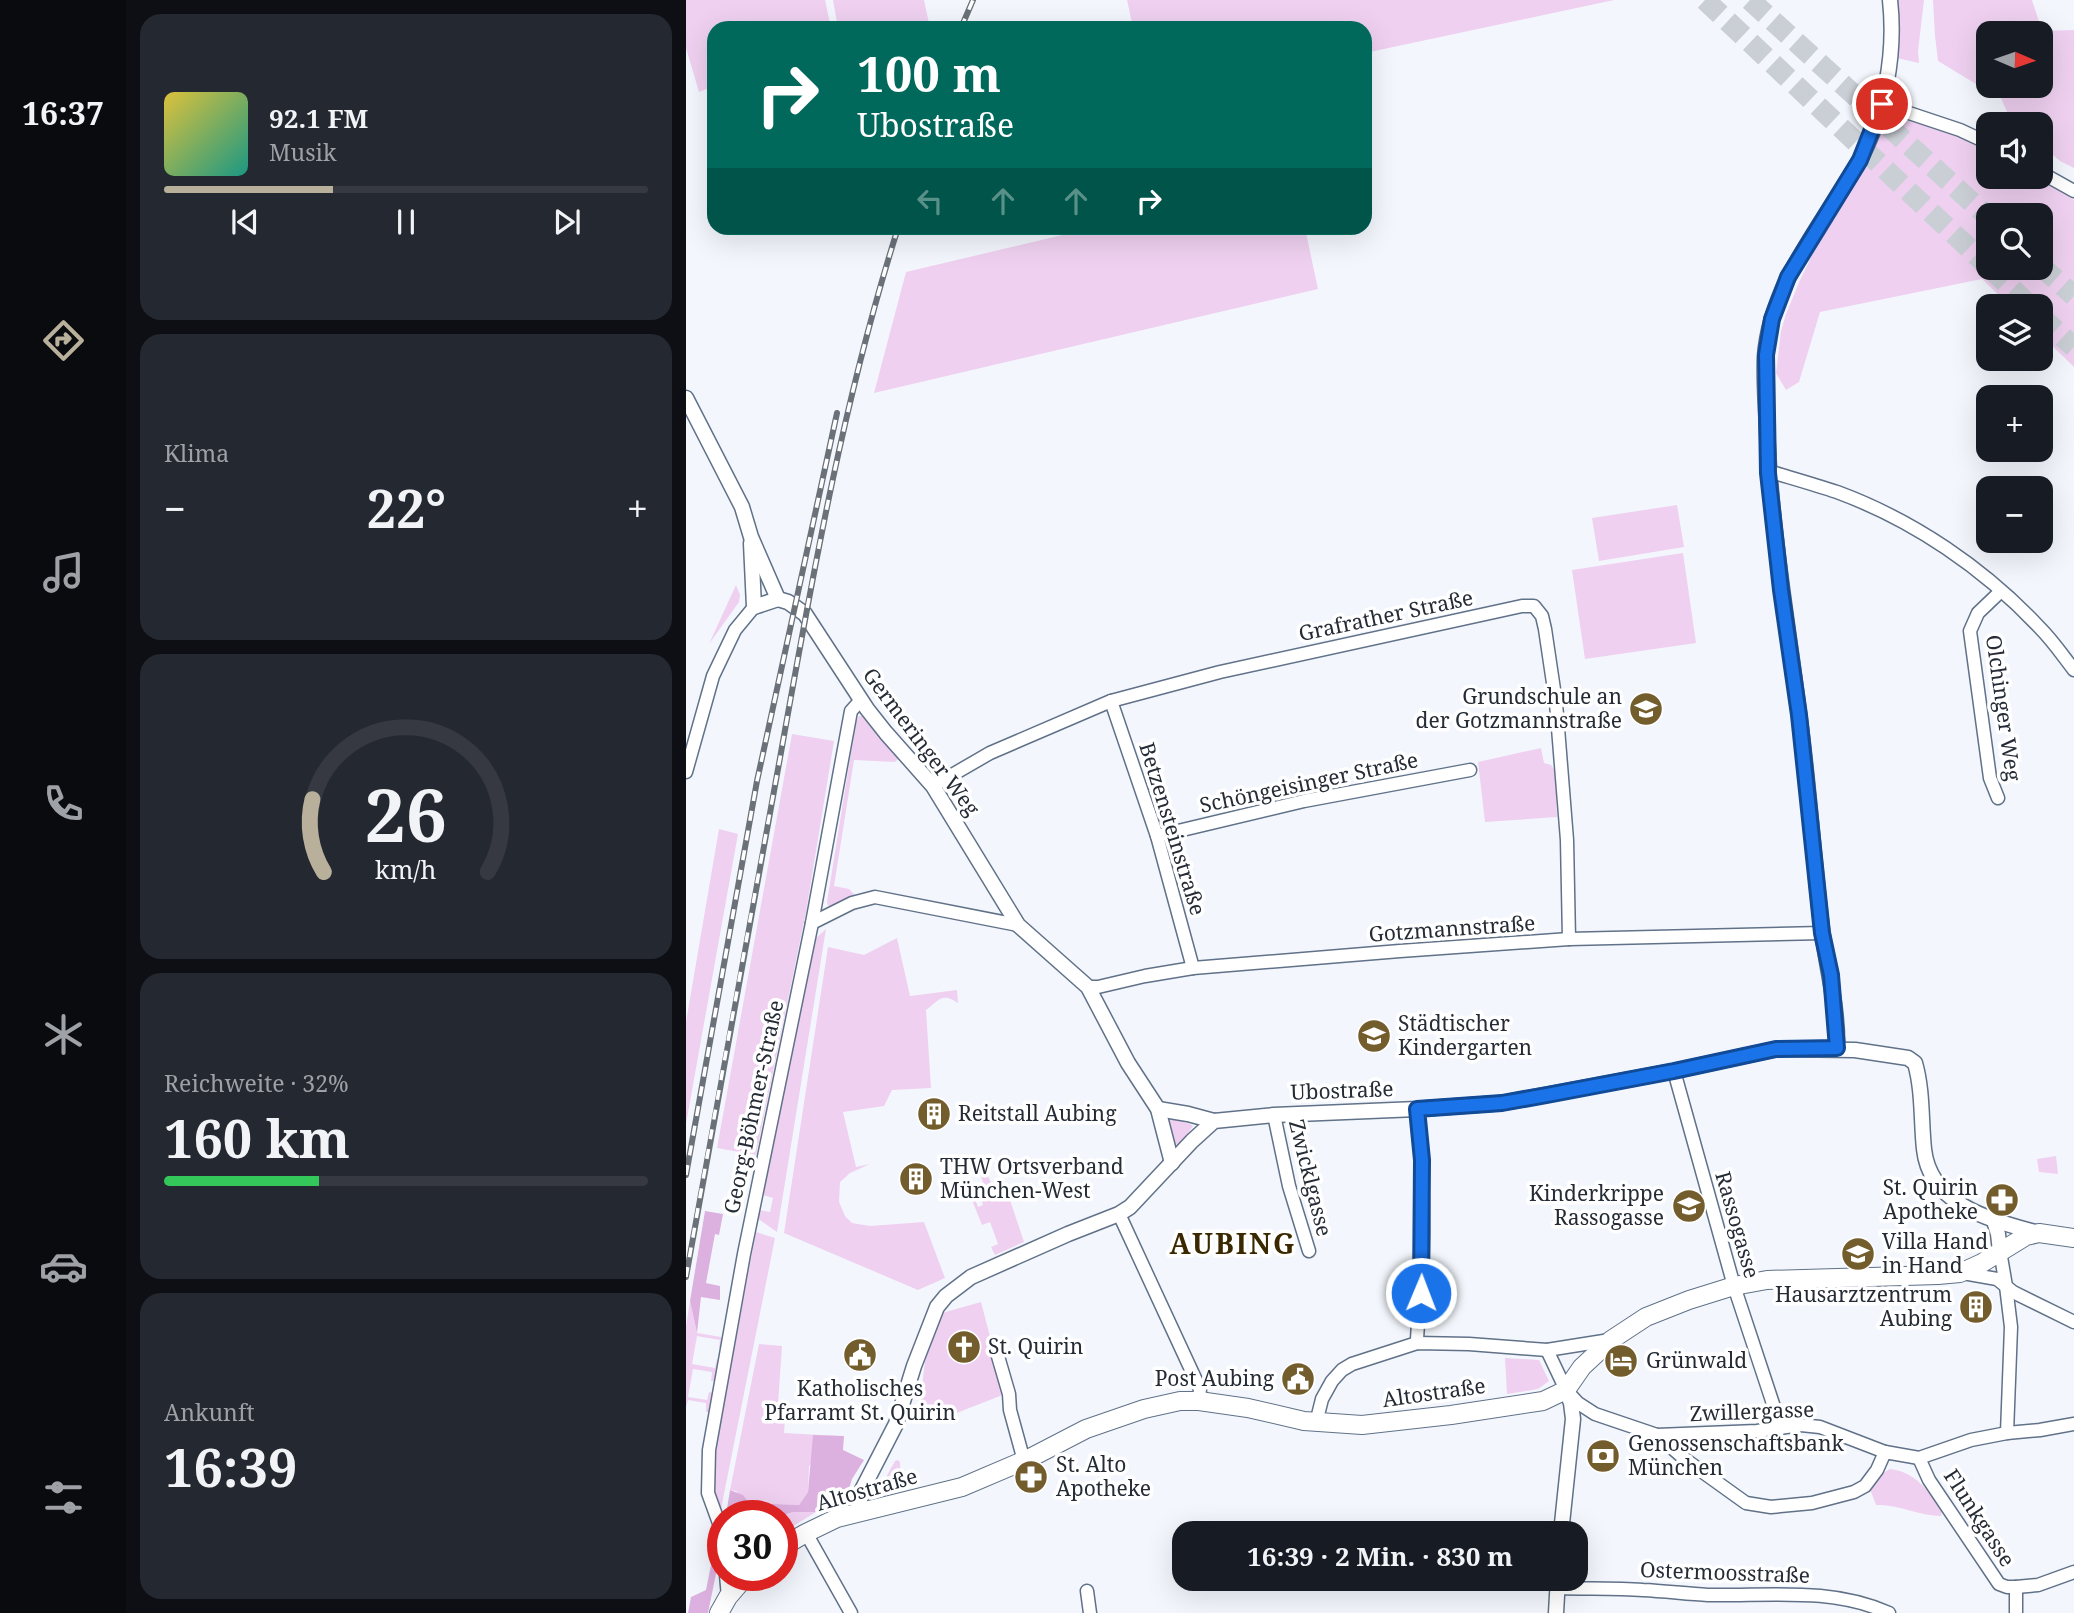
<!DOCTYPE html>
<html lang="de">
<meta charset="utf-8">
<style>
:root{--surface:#171b24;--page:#242831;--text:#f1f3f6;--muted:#9ea1a6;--line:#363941;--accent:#b8b09b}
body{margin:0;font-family:"Noto Serif",serif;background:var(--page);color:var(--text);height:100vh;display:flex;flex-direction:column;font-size:26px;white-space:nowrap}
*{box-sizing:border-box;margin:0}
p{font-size:23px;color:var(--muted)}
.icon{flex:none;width:38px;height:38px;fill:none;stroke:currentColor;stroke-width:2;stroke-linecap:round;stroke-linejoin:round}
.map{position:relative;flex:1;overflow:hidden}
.panel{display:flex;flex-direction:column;gap:14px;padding:14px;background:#0d0f14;width:560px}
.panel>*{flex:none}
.banner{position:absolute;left:21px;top:21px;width:665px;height:214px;border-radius:21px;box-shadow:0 7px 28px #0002;background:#00695c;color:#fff;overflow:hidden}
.needle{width:46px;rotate:92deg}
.fabs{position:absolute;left:1290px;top:21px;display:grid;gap:14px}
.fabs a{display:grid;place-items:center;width:77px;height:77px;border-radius:14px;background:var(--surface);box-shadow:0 7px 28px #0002;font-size:35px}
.speed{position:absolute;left:21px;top:1500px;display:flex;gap:14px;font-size:35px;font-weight:700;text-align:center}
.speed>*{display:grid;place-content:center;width:91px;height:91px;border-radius:50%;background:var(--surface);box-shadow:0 7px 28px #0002;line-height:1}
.speed .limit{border:10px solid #d22;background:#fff;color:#111}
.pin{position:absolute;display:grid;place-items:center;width:60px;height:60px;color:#fff;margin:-30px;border:4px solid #fff;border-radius:50%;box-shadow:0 2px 7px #0007}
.me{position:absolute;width:77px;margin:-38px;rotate:1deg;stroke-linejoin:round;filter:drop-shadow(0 0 5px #0008)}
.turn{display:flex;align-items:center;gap:24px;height:147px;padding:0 35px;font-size:32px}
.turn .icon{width:91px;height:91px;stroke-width:2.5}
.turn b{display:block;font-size:49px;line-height:60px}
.lanes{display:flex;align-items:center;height:66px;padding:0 35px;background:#0003;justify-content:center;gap:35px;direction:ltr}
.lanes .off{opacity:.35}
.big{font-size:52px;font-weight:700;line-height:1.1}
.panel .tile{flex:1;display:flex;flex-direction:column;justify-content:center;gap:10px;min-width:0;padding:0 24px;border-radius:21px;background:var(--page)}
.panel .dial{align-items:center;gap:0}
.dial svg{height:182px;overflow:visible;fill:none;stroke:var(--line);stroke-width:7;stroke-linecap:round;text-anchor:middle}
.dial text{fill:var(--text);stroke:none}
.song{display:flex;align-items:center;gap:21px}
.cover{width:84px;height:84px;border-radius:10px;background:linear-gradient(135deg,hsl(50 70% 55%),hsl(170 70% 35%))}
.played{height:7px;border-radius:4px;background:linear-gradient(90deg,var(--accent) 35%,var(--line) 35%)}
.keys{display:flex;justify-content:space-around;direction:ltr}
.heat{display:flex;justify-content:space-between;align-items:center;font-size:38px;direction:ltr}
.charge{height:10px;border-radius:5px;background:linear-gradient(90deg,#34c759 32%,var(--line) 0)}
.trip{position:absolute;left:486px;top:1521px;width:416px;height:70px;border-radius:21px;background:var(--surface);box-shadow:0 7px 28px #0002;font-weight:700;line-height:70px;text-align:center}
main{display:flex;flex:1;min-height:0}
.menu{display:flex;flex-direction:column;width:126px;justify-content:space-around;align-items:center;background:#090b0e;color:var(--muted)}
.menu .icon{width:49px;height:49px}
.menu .active{color:var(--accent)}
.menu b{font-size:32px;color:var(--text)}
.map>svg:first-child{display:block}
</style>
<main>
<nav class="menu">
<b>16:37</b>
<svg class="icon active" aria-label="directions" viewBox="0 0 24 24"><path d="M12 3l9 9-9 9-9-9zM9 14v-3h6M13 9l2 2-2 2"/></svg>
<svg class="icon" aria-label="music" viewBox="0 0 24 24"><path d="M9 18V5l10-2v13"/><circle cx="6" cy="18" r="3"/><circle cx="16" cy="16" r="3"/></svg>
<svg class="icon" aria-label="phone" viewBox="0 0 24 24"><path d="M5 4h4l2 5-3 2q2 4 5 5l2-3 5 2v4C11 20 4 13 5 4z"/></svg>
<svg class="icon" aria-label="climate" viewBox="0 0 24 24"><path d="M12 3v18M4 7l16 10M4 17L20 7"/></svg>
<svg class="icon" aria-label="car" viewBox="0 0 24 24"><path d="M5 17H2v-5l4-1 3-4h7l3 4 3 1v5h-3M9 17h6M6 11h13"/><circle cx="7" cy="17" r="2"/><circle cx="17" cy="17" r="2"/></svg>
<svg class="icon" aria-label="filters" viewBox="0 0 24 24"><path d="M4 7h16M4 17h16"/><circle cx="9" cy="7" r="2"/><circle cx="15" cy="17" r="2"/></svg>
</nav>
<section class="panel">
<div class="tile">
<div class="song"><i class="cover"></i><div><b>92.1 FM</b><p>Musik</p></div></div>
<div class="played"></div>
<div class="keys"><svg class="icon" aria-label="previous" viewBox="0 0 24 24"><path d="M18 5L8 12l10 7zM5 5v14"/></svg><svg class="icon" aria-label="pause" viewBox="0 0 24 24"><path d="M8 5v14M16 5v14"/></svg><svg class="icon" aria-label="next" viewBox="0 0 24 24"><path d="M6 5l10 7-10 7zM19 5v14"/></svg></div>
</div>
<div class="tile"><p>Klima</p>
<div class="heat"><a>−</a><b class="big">22°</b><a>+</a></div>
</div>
<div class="tile dial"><svg viewBox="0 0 100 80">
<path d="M14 69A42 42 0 1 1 86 69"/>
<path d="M14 69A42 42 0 0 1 9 37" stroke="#b8b09b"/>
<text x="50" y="56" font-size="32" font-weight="700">26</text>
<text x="50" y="72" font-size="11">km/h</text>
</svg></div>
<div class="tile"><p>Reichweite · 32%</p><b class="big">160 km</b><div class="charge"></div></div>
<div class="tile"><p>Ankunft</p><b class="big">16:39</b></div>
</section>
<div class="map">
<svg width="1388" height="1613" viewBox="0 0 1388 1613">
<rect width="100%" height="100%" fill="#f3f7fd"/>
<g fill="#efd0f0" fill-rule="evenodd">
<polygon points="0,0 139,0 145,28 28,28 28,86 13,92 0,48"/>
<polygon points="147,0 238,0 244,28 152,28"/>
<polygon points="441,0 928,0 679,53 679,28 447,28"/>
<polygon points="1212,0 1238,0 1232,51 1233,63 1211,58 1213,32"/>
<path d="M1247,0H1346L1356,31L1388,30V168L1374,161L1355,145L1354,124H1331L1322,114L1314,96L1290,84L1252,61L1249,36ZM1302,33H1354V86H1302Z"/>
<path d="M1210,120C1241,121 1275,134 1302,150V177H1349L1388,200V367L1355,335L1354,306H1324L1296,279L1134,312L1113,382L1100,390L1090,373L1095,331L1100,314L1114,280L1138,231L1190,144L1195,127L1199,122ZM1302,215H1354V268H1302Z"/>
<polygon points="406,228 619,228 632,289 188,393 220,272"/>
<polygon points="991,505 998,547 913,561 906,518"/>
<polygon points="997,553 1010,643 899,659 886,570"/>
<polygon points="50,585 54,595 53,602 23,644"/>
<polygon points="173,716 178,716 213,758 209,762 168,760 148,886 163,889 169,895 143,908 141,902 170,722"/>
<polygon points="106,734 148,741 120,912 70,1155 31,1148"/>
<polygon points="855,748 858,763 865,765 869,771 871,817 799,822 792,762"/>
<polygon points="33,829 52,834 0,1124 0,1022"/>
<polygon points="140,929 91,1232 71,1218 73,1210 84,1212 87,1198 77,1195 128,940"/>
<path d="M211,938L224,996L271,990L272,1003C256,992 253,1000 240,1010L245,1088L206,1090L198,1106L157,1112L170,1167L184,1164L164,1173L154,1182L153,1202L159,1216L166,1223L184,1226L238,1222L259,1278L232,1290L98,1233L142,947L178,955Z"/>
<polygon points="486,1118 504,1124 507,1126 494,1144 489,1145 485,1141 480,1124 482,1120"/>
<polygon points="1370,1156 1372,1174 1353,1172 1351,1159"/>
<polygon points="299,1169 306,1185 318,1182 338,1242 309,1255 305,1247 312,1244 304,1222 296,1225 286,1200 289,1199 292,1207 297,1205 294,1197 301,1194 293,1171"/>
<polygon points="70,1232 89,1238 34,1514 27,1496 27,1460"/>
<polygon points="4,1301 11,1333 35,1337 37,1340 35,1348 33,1348 34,1340 11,1336 6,1364 29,1368 31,1359 33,1361 29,1381 25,1381 26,1372 7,1369 2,1397 21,1400 23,1392 27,1393 24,1412 20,1412 20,1403 2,1400 0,1407 0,1326"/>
<polygon points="295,1302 319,1394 263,1416 233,1414 239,1361 256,1313"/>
<polygon points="73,1344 96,1346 91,1418 99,1419 98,1433 152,1436 123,1466 122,1492 113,1505 62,1503 50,1491 44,1490"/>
<polygon points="819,1358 853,1360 863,1381 852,1389 821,1394"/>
<polygon points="212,1460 214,1462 215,1490 207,1492 205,1489 197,1490 198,1494 194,1492 193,1490 209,1461"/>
<path d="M1204,1469C1230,1472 1242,1491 1256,1511L1255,1516C1232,1516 1213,1504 1190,1505L1184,1489L1190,1477Z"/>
<polygon points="107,1512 130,1512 96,1533 96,1516 94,1516"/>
</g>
<g fill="#ddb1df">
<polygon points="19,1211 37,1214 33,1235 29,1234 20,1283 34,1286 34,1300 15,1297 11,1333 4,1301"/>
<polygon points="127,1435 158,1436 157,1450 178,1460 166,1479 160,1499 130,1512 107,1512 94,1516 40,1515 44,1490 57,1495 63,1503 113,1505 122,1492"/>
<polygon points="31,1550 32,1564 22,1613 2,1613 5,1597 20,1590 27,1555"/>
</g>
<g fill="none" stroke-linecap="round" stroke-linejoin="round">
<g stroke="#caced5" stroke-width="21" stroke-dasharray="21 10" stroke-linecap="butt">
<polyline points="1019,0 1302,266"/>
<polyline points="1064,0 1302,217"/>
<polyline points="1354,265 1388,296"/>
<polyline points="1304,268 1344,306"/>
<polyline points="1354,316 1388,347"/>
</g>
<g stroke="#607188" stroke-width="15">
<g id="minor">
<polyline points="1196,104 1274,130 1302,143"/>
<polyline points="1354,172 1388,191"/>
<path d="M1082,473H1089C1109,479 1130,485 1151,492C1227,520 1298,568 1354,628C1367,641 1377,656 1388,670"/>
<polyline points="425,701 471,836 507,968"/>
<polyline points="0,772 27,676 49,630 68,607"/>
<polyline points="247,786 304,753 425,701 534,672 836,606 848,606 856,616 859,629 870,703 881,840 883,939"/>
<polyline points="1312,798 1304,778 1284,631 1292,613 1315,591"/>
<polyline points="471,836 618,801 784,770"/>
<polyline points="126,923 166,903 189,897 332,925"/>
<polyline points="402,987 412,987 459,976 507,968 714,951 883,939 1136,933"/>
<polyline points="988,1071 1048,1286 1095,1428"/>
<path d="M731,1109C737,1170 739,1232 735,1294C734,1310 731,1326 731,1343"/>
<polyline points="588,1115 603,1186 623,1251"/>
<polyline points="433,1214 514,1389 513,1401"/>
<polyline points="1314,1251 1320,1286 1325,1327 1321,1433"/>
<polyline points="1277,1273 1311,1279 1327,1292 1388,1322"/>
<polyline points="309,1346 323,1394 324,1410 338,1461"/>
<polyline points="861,1350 880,1390 892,1403 909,1414 971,1435 1000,1460 1060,1503 1085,1507 1126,1503 1168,1492 1179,1486 1191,1470 1199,1452 1233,1458 1285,1440 1321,1433 1354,1430 1388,1424"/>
<polyline points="630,1423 636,1399 646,1381 656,1370 666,1364 731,1343 783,1344 861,1350 924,1340"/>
<polyline points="971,1435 1071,1431 1115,1425 1134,1427 1199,1452"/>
<polyline points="1233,1458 1243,1480 1313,1584 1321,1587 1330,1587 1330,1613"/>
<polyline points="120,1533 165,1613"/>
<polyline points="37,1538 34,1526 22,1493 23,1450 58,1254 126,923 165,711 175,700"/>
<polyline points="40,1575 42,1597"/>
<polyline points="1330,1587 1352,1585 1388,1572"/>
<path d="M871,1588C900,1589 929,1588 957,1590C979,1591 1001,1594 1022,1595C1083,1596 1146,1587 1203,1613"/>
<polyline points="401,1591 404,1613"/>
</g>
</g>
<g stroke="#607188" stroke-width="17">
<g id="tertiary">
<polyline points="0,398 56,507 65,537 92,599 102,602 119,614 181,709 200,733 247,786 332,925 402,987 442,1063 472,1109 486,1163"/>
<polyline points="65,543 68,607 92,599"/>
<path d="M1151,1048C1152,1008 1141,969 1136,930C1127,858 1123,785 1113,714C1101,618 1084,524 1081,428C1080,404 1078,381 1079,357C1084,283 1137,225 1172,163C1199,115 1210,54 1204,0"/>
<polyline points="472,1109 502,1114 528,1121"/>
<polyline points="1308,1221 1312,1234 1314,1251"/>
<path d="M175,1511L174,1500L176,1490L210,1424L228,1366L251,1307L260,1296L285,1277L382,1234L433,1214L444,1207L506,1141L528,1121L588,1115L731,1109L816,1103L988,1071L1090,1049L1169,1050L1222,1058L1229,1063C1237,1091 1235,1121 1238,1149C1244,1206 1306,1220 1352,1233"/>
<polyline points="875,1533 887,1419 885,1403 880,1390"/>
<polyline points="870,1613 872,1578"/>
</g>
</g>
<g stroke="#607188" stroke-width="20">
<g id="secondary">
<polyline points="96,1547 120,1533 151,1518 276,1487 344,1458 400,1429 458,1409 494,1401 513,1401 562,1408 618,1421 676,1425 765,1415 857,1401 880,1390 896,1367 925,1340 960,1317 1003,1300 1048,1286 1081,1280 1252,1275 1274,1273 1296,1263 1340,1236 1353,1233 1388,1238"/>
<polyline points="33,1613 42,1597 61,1575"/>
</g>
</g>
<use href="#minor" stroke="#fff" stroke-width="12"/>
<use href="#tertiary" stroke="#fff" stroke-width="14"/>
<use href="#secondary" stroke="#fff" stroke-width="18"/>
<g stroke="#6b7179" stroke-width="6">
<g id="rail">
<polyline points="275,28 287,0"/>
<polyline points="0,1175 71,781 151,413"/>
<path d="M0,1277C30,1104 62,931 94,758C126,579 157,401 212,228"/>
</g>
</g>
<use href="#rail" stroke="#fff" stroke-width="3.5" stroke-dasharray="10" stroke-linecap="butt"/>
</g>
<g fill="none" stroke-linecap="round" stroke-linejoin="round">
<g stroke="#114b97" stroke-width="18">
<polyline id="route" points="735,1293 736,1160 731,1109 816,1103 861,1095 988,1071 1090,1049 1151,1048 1145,975 1136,933 1113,715 1095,590 1082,473 1080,355 1086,319 1102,277 1174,160 1196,104"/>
</g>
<use href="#route" stroke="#1a73e8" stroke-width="12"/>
</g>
<defs>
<g id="school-disc" transform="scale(1.75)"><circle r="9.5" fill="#735d2c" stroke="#fff"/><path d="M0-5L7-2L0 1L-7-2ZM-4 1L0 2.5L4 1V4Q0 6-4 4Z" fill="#fff"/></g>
<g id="building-disc" transform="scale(1.75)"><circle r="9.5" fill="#735d2c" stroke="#fff"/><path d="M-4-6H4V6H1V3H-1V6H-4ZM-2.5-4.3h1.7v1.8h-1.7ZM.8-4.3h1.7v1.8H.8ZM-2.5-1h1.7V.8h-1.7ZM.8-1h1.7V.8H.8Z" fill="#fff"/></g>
<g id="pharmacy-disc" transform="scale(1.75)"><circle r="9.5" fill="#735d2c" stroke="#fff"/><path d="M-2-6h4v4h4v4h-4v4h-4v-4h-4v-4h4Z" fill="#fff"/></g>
<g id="church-disc" transform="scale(1.75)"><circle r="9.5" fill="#735d2c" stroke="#fff"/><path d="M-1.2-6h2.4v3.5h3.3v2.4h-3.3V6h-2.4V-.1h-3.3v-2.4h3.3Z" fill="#fff"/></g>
<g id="civic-disc" transform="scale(1.75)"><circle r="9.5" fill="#735d2c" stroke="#fff"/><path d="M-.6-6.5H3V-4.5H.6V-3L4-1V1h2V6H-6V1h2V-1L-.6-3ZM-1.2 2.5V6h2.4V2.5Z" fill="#fff"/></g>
<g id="hotel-disc" transform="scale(1.75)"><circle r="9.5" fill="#735d2c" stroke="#fff"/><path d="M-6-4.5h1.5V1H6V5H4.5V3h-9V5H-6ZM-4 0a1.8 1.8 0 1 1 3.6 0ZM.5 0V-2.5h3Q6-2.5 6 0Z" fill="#fff"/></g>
<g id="bank-disc" transform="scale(1.75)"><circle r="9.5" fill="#735d2c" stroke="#fff"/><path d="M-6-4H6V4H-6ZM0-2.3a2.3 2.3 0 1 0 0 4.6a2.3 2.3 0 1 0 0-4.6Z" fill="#fff"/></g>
</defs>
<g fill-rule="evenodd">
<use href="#school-disc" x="960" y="709"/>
<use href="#school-disc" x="688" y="1036"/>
<use href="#building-disc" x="248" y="1114"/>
<use href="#building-disc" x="230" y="1179"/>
<use href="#pharmacy-disc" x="1316" y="1200"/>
<use href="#school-disc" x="1003" y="1206"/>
<use href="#school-disc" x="1172" y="1254"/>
<use href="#building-disc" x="1290" y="1307"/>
<use href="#church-disc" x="278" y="1347"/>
<use href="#civic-disc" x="174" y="1355"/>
<use href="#hotel-disc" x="935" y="1361"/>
<use href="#civic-disc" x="612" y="1379"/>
<use href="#bank-disc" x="917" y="1456"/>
<use href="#pharmacy-disc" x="345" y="1477"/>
</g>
<g text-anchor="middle" stroke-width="7" stroke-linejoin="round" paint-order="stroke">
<g font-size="21" fill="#252c36" stroke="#fff">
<text transform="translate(700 616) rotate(-12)" y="7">Grafrather Straße</text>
<text transform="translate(1317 708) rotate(82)" y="7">Olchinger Weg</text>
<text transform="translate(235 742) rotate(53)" y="7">Germeringer Weg</text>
<text transform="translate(623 783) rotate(-12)" y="7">Schöngeisinger Straße</text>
<text transform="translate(486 829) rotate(73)" y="7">Betzensteinstraße</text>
<text transform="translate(766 929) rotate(-4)" y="7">Gotzmannstraße</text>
<text transform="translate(656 1091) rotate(-2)" y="7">Ubostraße</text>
<text transform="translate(68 1107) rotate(-78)" y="7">Georg-Böhmer-Straße</text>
<text transform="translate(624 1178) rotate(76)" y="7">Zwicklgasse</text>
<text transform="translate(1051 1225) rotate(74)" y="7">Rassogasse</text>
<text transform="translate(748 1393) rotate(-8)" y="7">Altostraße</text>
<text transform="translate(1066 1412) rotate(-2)" y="7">Zwillergasse</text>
<text transform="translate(181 1490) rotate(-16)" y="7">Altostraße</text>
<text transform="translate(1293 1518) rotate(57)" y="7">Flunkgasse</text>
<text transform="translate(1039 1573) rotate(2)" y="7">Ostermoosstraße</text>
</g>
<g font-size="21" fill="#252c36" stroke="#fff" text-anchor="start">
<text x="936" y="704" text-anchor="end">Grundschule an<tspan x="936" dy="24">der Gotzmannstraße</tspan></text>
<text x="712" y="1031">Städtischer<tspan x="712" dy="24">Kindergarten</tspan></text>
<text x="272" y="1121">Reitstall Aubing</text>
<text x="254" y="1174">THW Ortsverband<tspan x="254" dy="24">München-West</tspan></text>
<text x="1292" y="1195" text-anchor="end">St. Quirin<tspan x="1292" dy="24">Apotheke</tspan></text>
<text x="978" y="1201" text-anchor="end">Kinderkrippe<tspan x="978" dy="24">Rassogasse</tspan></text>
<text x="1196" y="1249">Villa Hand<tspan x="1196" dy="24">in Hand</tspan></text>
<text x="1266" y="1302" text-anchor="end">Hausarztzentrum<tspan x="1266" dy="24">Aubing</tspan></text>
<text x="302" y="1354">St. Quirin</text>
<text x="960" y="1368">Grünwald</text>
<text x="588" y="1386" text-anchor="end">Post Aubing</text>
<text x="174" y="1396" text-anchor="middle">Katholisches<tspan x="174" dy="24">Pfarramt St. Quirin</tspan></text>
<text x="942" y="1451">Genossenschaftsbank<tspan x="942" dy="24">München</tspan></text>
<text x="370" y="1472">St. Alto<tspan x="370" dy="24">Apotheke</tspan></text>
</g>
<g font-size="28" font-weight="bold" letter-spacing="2" fill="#392800" stroke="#fff">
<text x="547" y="1254">AUBING</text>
</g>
</g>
</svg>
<div class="fabs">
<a><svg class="needle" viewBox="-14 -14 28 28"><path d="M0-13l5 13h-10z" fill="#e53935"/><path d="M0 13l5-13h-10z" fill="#9ea1a6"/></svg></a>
<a><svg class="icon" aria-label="sound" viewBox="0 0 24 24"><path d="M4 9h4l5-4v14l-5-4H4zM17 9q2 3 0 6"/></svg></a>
<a><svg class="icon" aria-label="search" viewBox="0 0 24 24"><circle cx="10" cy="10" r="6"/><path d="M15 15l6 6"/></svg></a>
<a><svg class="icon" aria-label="layers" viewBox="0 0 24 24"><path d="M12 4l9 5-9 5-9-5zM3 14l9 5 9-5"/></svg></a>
<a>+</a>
<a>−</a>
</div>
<div class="speed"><div class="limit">30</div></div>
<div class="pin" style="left:1196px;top:104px;background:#d93025"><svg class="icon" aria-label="arrive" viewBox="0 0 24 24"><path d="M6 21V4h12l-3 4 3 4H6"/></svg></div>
<svg class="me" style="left:735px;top:1293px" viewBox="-20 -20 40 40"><circle r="17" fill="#1a73e8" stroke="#fff" stroke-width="3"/><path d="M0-11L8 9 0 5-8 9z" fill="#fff"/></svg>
<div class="trip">16:39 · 2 Min. · 830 m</div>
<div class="banner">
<div class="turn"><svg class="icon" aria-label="right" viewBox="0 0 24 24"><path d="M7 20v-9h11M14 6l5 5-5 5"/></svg><div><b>100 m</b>Ubostraße</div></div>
<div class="lanes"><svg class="icon off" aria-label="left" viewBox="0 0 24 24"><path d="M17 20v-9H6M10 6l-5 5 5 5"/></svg><svg class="icon off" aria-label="ahead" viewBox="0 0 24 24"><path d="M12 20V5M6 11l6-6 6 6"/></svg><svg class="icon off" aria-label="ahead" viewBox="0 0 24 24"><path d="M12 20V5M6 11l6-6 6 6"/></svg><svg class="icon" aria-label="right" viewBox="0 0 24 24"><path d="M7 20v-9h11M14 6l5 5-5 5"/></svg></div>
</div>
</div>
</main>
